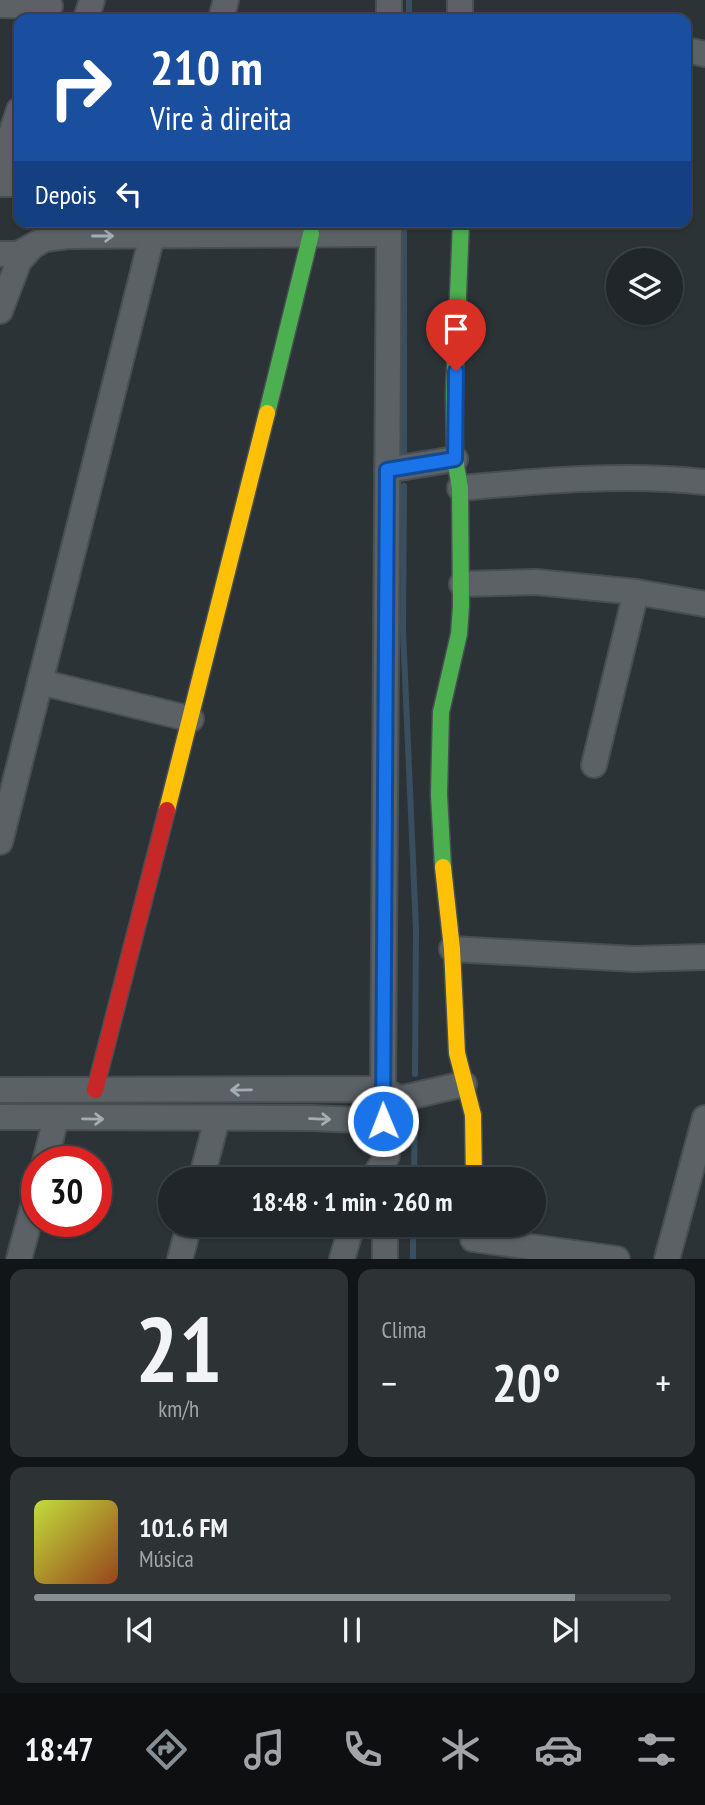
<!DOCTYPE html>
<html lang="pt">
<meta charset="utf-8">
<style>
:root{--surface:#202629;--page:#2d3235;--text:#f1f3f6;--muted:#a2a5a8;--line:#3d4346;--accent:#858f95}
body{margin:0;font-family:"PT Sans Narrow",sans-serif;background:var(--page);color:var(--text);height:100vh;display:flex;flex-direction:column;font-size:26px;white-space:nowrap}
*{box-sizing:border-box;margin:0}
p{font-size:23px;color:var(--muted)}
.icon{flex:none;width:38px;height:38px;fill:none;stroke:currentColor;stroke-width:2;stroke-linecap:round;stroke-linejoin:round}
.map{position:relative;height:1259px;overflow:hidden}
.drawer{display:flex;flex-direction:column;gap:10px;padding:10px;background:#121517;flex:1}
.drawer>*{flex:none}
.guide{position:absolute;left:14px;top:14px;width:677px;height:214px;border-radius:14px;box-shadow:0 2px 5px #0004,0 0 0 2px var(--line);background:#1a4fa0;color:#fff;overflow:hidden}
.controls{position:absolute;left:606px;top:248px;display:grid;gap:14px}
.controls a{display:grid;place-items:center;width:77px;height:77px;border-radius:50%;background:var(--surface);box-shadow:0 2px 5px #0004,0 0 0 2px var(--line);font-size:35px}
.speed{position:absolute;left:21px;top:1146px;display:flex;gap:14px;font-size:35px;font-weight:700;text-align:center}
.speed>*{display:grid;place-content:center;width:91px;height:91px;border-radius:50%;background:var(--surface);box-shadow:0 2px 5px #0004,0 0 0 2px var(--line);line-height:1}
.speed .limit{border:10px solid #d22;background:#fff;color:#111}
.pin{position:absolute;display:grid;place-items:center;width:60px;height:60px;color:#fff;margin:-72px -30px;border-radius:50% 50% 50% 0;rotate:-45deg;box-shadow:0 0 7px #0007}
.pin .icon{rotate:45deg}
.me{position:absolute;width:77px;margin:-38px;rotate:359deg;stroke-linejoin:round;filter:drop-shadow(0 0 5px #0008)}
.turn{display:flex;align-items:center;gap:24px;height:147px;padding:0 21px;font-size:32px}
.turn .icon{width:91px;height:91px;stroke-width:2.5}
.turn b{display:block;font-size:49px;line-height:60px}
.then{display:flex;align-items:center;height:66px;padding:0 21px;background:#0003;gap:14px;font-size:26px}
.big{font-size:52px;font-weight:800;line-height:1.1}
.drawer .widget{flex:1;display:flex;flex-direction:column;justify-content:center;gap:10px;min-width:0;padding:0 24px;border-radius:14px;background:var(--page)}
.drawer .dial{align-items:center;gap:0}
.dial b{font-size:91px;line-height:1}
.song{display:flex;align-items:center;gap:21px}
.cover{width:84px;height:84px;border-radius:10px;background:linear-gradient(135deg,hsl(70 70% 55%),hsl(20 70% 35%))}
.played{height:7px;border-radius:4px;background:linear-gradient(90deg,var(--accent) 85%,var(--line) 85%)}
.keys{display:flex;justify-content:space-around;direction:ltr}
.heat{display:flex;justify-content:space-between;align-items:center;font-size:38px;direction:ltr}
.drawer .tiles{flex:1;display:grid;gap:10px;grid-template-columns:1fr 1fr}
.widget:last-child{grid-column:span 2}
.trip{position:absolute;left:158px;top:1167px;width:388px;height:70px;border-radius:35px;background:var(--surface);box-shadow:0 2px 5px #0004,0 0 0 2px var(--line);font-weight:800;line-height:70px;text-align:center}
.tabs{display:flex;height:112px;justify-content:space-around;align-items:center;background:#0d0f10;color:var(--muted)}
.tabs .icon{width:49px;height:49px}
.tabs .current{color:var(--accent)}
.tabs b{font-size:32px;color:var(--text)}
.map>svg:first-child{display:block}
</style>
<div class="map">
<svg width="705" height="1259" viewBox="0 0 705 1259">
<rect width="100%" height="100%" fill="#2b3337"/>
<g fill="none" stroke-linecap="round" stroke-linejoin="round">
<g stroke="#394f60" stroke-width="6">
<polyline points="409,19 409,0"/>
<polyline points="404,456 404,230"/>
<polyline points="404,486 403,630 416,929 415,1074"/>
<polyline points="414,1180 415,1104"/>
<polyline points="413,1259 413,1225"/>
</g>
<g stroke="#484f52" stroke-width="28">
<g id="street">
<polyline points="0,5 50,6"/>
<polyline points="86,19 92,0"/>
<polyline points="221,19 226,0"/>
<polyline points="389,19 389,0"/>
<polyline points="460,19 460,0"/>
<polyline points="686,50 705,54"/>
<polyline points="0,168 19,110"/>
<polyline points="0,184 19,184"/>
<polyline points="0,254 18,254 45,239 68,236 388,234"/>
<polyline points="0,311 19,261 29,250"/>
<polyline points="387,470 455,459"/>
<path d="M460,488C540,481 624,473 705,482"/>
<polyline points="462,584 536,582 636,592 705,604"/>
<polyline points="40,682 191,719"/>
<polyline points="594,765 636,592"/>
<polyline points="0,842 152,236"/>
<polyline points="452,949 634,959 705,957"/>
<polyline points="0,1090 383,1089 396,1097"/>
<polyline points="388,1115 399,1099 464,1084"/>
<polyline points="0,1117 310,1118 383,1121"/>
<polyline points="45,1162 56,1118"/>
<polyline points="201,1180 217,1119"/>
<polyline points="372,1180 387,1156 383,1089 389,222"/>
<polyline points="473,1239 617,1259"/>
<polyline points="19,1259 37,1192"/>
<polyline points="180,1259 189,1225"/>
<polyline points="342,1259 352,1225"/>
<polyline points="385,1259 385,1225"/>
<polyline points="667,1259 705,1118"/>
</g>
</g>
<g stroke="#484f52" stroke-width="19">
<g id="fast">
<polyline points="267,413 311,234"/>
<polyline points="443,867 439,795 441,712 459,634 461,606 460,488 455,459 454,395 461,222"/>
</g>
</g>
<g stroke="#484f52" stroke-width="19">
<g id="slow">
<polyline points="167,810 267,413"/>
<polyline points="443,867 452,949 457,1053 473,1115 474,1180"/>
</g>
</g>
<g stroke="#484f52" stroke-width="19">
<polyline id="jam" points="95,1090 167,810"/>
</g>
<use href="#street" stroke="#5b6165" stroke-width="24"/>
<use href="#fast" stroke="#4caf50" stroke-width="16"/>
<use href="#slow" stroke="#ffc107" stroke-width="16"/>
<use href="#jam" stroke="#c62828" stroke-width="16"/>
</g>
<defs><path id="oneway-shaft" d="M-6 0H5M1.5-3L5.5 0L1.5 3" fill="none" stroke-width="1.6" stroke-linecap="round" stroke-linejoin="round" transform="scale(1.75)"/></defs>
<g stroke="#a3adb4">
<use href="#oneway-shaft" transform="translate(103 236)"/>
<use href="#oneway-shaft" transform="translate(241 1090) rotate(179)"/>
<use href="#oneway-shaft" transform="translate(93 1119) rotate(1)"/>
<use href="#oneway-shaft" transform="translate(320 1119) rotate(2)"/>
</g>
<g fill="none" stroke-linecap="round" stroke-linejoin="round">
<g stroke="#114b97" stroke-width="18">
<polyline id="route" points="383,1121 387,470 455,459 456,371"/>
</g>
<use href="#route" stroke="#1a73e8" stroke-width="12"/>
</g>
</svg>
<div class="controls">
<a><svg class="icon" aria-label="layers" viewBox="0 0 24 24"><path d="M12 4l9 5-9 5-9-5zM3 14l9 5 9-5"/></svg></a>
</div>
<div class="speed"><div class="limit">30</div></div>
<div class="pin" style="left:456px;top:371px;background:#d93025"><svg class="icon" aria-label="arrive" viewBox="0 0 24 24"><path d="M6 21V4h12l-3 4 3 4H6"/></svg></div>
<svg class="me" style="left:383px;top:1121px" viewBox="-20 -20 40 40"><circle r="17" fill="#1a73e8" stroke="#fff" stroke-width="3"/><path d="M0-11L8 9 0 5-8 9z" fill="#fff"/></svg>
<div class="trip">18:48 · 1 min · 260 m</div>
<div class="guide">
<div class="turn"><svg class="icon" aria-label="right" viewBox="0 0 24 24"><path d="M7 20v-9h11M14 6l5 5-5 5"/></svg><div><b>210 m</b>Vire à direita</div></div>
<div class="then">Depois<svg class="icon" aria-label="left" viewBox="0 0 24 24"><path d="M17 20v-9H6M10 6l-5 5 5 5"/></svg></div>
</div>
</div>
<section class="drawer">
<div class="tiles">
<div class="widget dial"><b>21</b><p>km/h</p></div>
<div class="widget"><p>Clima</p>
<div class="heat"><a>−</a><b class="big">20°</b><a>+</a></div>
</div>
<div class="widget">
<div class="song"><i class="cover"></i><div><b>101.6 FM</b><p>Música</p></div></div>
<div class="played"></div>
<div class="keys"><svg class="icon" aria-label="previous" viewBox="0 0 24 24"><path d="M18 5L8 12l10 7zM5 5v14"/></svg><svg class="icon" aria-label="pause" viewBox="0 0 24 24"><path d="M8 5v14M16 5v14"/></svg><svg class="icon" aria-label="next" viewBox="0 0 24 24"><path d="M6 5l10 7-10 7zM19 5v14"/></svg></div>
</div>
</div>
</section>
<nav class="tabs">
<b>18:47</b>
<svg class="icon current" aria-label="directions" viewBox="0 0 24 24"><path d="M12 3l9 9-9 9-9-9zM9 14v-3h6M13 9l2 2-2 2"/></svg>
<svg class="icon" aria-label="music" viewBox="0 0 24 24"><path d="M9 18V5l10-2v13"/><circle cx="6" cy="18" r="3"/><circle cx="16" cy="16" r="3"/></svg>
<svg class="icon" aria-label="phone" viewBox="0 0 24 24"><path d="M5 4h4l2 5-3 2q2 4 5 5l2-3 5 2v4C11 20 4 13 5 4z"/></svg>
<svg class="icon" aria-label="climate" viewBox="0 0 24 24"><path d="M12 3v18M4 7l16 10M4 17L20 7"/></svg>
<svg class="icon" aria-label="car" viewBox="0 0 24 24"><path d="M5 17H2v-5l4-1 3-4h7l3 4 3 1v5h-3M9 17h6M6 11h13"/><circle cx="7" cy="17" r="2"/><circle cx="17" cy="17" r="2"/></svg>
<svg class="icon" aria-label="filters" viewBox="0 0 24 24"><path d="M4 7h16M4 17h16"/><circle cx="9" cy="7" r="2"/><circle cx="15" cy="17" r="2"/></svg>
</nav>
